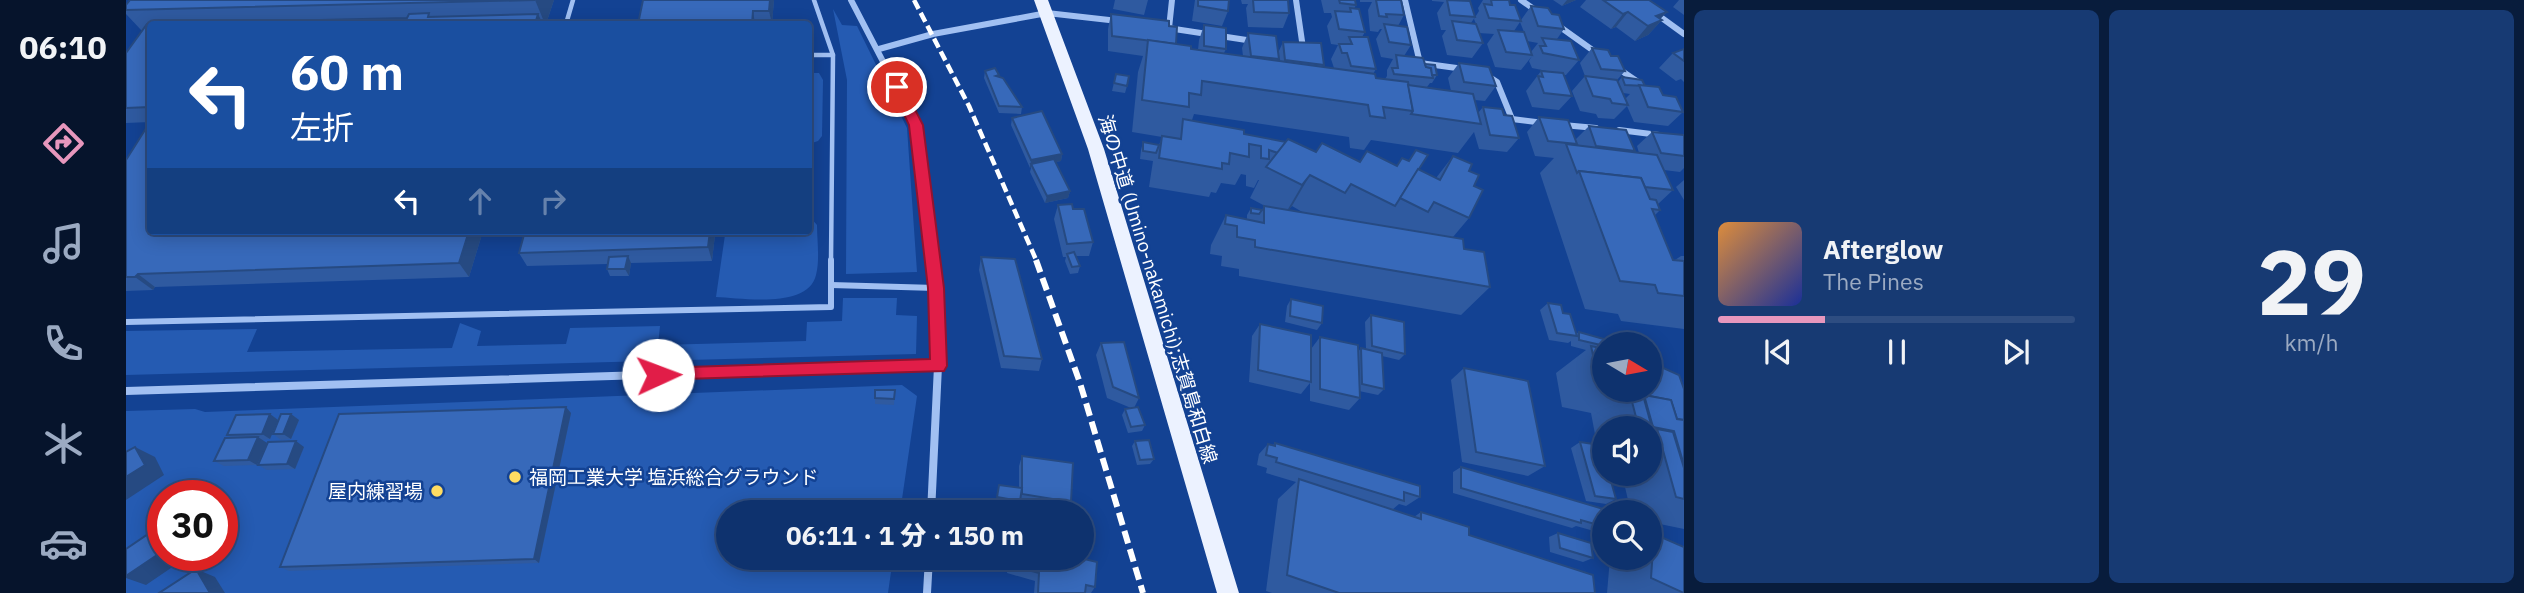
<!DOCTYPE html>
<html lang="ja">
<meta charset="utf-8">
<style>
:root{--surface:#0e326e;--page:#173a73;--text:#f1f3f6;--muted:#9baac2;--line:#2e4d81;--accent:#e797bd}
body{margin:0;font-family:"IBM Plex Sans","Noto Sans JP",sans-serif;background:var(--page);color:var(--text);height:100vh;display:flex;flex-direction:column;font-size:26px;white-space:nowrap}
*{box-sizing:border-box;margin:0}
p{font-size:23px;color:var(--muted)}
.icon{flex:none;width:38px;height:38px;fill:none;stroke:currentColor;stroke-width:2;stroke-linecap:round;stroke-linejoin:round}
.map{position:relative;flex:1;overflow:hidden}
.side{display:flex;flex-direction:column;gap:10px;padding:10px;background:#081c3c;width:840px}
.side>*{flex:none}
.hud{position:absolute;left:21px;top:21px;width:665px;height:214px;border-radius:7px;box-shadow:0 4px 18px #0003,0 0 0 2px var(--line);background:#1a4fa0;color:#fff;overflow:hidden}
.needle{width:46px;rotate:100deg}
.controls{position:absolute;left:1466px;top:332px;display:grid;gap:14px}
.controls a{display:grid;place-items:center;width:70px;height:70px;border-radius:50%;background:var(--surface);box-shadow:0 4px 18px #0003,0 0 0 2px var(--line);font-size:35px}
.speed{position:absolute;left:21px;top:480px;display:flex;gap:14px;font-size:35px;font-weight:700;text-align:center}
.speed>*{display:grid;place-content:center;width:91px;height:91px;border-radius:50%;background:var(--surface);box-shadow:0 4px 18px #0003,0 0 0 2px var(--line);line-height:1}
.speed .limit{border:10px solid #d22;background:#fff;color:#111}
.pin{position:absolute;display:grid;place-items:center;width:60px;height:60px;color:#fff;margin:-30px;border:4px solid #fff;border-radius:50%;box-shadow:0 2px 7px #0007}
.me{position:absolute;width:77px;margin:-38px;rotate:88deg;stroke-linejoin:round;filter:drop-shadow(0 0 5px #0008)}
.turn{display:flex;align-items:center;gap:24px;height:147px;padding:0 28px;font-size:32px}
.turn .icon{width:91px;height:91px;stroke-width:2.5}
.turn b{display:block;font-size:49px;line-height:60px}
.lanes{display:flex;align-items:center;height:66px;padding:0 28px;background:#0003;justify-content:center;gap:35px;direction:ltr}
.lanes .off{opacity:.35}
.side .tile{flex:1;display:flex;flex-direction:column;justify-content:center;gap:10px;min-width:0;padding:0 24px;border-radius:10px;background:var(--page)}
.side .dial{align-items:center;gap:0}
.dial b{font-size:91px;line-height:1}
.song{display:flex;align-items:center;gap:21px}
.cover{width:84px;height:84px;border-radius:10px;background:linear-gradient(135deg,hsl(30 70% 55%),hsl(230 70% 35%))}
.played{height:7px;border-radius:4px;background:linear-gradient(90deg,var(--accent) 30%,var(--line) 30%)}
.keys{display:flex;justify-content:space-around;direction:ltr}
.side .tiles{flex:1;display:grid;gap:10px;grid-template-columns:repeat(2,1fr)}
.trip{position:absolute;left:590px;top:500px;width:378px;height:70px;border-radius:35px;background:var(--surface);box-shadow:0 4px 18px #0003,0 0 0 2px var(--line);font-weight:800;line-height:70px;text-align:center}
main{display:flex;flex:1;min-height:0}
.dock{display:flex;flex-direction:column;width:126px;justify-content:space-around;align-items:center;background:#06142c;color:var(--muted)}
.dock .icon{width:49px;height:49px}
.dock .active{color:var(--accent)}
.dock b{font-size:32px;color:var(--text)}
.map>svg:first-child{display:block}
</style>
<main>
<nav class="dock">
<b>06:10</b>
<svg class="icon active" aria-label="directions" viewBox="0 0 24 24"><path d="M12 3l9 9-9 9-9-9zM9 14v-3h6M13 9l2 2-2 2"/></svg>
<svg class="icon" aria-label="music" viewBox="0 0 24 24"><path d="M9 18V5l10-2v13"/><circle cx="6" cy="18" r="3"/><circle cx="16" cy="16" r="3"/></svg>
<svg class="icon" aria-label="phone" viewBox="0 0 24 24"><path d="M5 4h4l2 5-3 2q2 4 5 5l2-3 5 2v4C11 20 4 13 5 4z"/></svg>
<svg class="icon" aria-label="climate" viewBox="0 0 24 24"><path d="M12 3v18M4 7l16 10M4 17L20 7"/></svg>
<svg class="icon" aria-label="car" viewBox="0 0 24 24"><path d="M5 17H2v-5l4-1 3-4h7l3 4 3 1v5h-3M9 17h6M6 11h13"/><circle cx="7" cy="17" r="2"/><circle cx="17" cy="17" r="2"/></svg>
</nav>
<div class="map">
<svg width="1558" height="593" viewBox="0 0 1558 593">
<rect width="100%" height="100%" fill="#134293"/>
<g fill="#255bb2" fill-rule="evenodd">
<polygon points="707,9 716,25 731,26 781,128 791,272 720,274 721,80"/>
<polygon points="683,73 693,73 697,80 696,136 692,141 683,144"/>
<path d="M683,216L691,225C691,240 694,260 690,275C682,309 616,298 590,297L599,235L682,231Z"/>
<polygon points="717,298 771,298 770,315 791,316 790,354 0,375 0,331 131,329 121,352 326,348 334,323 355,331 351,346 440,344 444,328 534,326 532,345 680,341 681,322 716,321"/>
<path d="M776,385L791,396L774,513H602V558H767L762,593H0V411L69,409L79,412ZM37,495H96V555H37Z"/>
</g>
<g fill="none" stroke-linecap="round" stroke-linejoin="round">
<g stroke="#a1c0f2" stroke-width="4.5">
<polyline points="688,0 707,55 705,262"/>
<polyline points="440,24 447,0"/>
<polyline points="682,55 707,55"/>
</g>
<g stroke="#a1c0f2" stroke-width="6">
<polyline points="705,285 810,288"/>
<polyline points="0,322 705,307 705,260"/>
</g>
<g stroke="#a1c0f2" stroke-width="6">
<polyline points="725,0 790,125 807,262"/>
<polyline points="1170,0 1177,48"/>
<polyline points="1279,0 1294,63 1338,69"/>
<polyline points="1395,0 1412,12"/>
<polyline points="1529,13 1558,34"/>
<polyline points="1430,24 1472,54"/>
<polyline points="1042,28 1127,41"/>
<polyline points="1043,28 1046,0"/>
<polyline points="753,49 807,34 921,13 992,21"/>
<polyline points="1490,67 1515,84"/>
<polyline points="1362,76 1371,82 1386,119 1418,123"/>
<polyline points="1437,125 1470,128"/>
<polyline points="1493,130 1533,135"/>
</g>
<g stroke="#a1c0f2" stroke-width="8">
<polyline points="0,391 812,366"/>
<polyline points="805,513 812,366 807,260"/>
<polyline points="801,593 803,558"/>
</g>
<polygon fill="#ecf2ff" fill-rule="evenodd" points="908,0 922,0 978,149 1113,593 1091,593 962,149"/>
<polyline stroke="#fff" stroke-width="4.5" stroke-dasharray="10 4.5" stroke-linecap="butt" points="788,0 843,106 911,262"/>
<polyline stroke="#fff" stroke-width="6" stroke-dasharray="13 6" stroke-linecap="butt" points="910,260 954,383 1017,593"/>
</g>
<g fill="#2f5aa0" fill-rule="evenodd">
<polygon points="4,0 428,0 420,24 24,24 24,231 357,231 343,277 29,287 27,290 0,291 0,160 24,122 0,123 0,53 16,31 0,14 0,5"/>
<polygon points="648,0 646,24 512,24"/>
<polygon points="989,0 1022,0 1018,15 987,9"/>
<polygon points="1069,0 1072,0 1102,11 1096,26 1066,21"/>
<polygon points="1115,0 1162,0 1163,13 1157,28 1122,27 1120,8 1122,4 1116,4"/>
<path d="M1195,0H1229L1230,5L1228,9L1239,32L1236,37L1250,69L1247,74L1250,78L1259,79L1261,76V70L1267,59L1255,57L1250,39L1256,29H1254L1252,32L1244,31L1242,10L1246,2H1234V0H1275L1278,15L1272,26L1285,45L1278,56L1299,64L1311,75L1306,83H1304L1301,87L1325,91L1322,78L1333,63L1370,86L1359,101L1349,100L1352,113L1357,107L1378,115L1393,138L1381,152L1353,149L1348,132L1332,153L1245,140L1238,150L1224,148L1223,137L1068,114L1066,120L1190,152L1234,162L1271,166L1283,160L1290,150L1292,169L1310,178L1327,156L1343,171L1348,186L1343,218L1327,237L1338,249L1364,287L1335,315L1113,276V269L1095,266L1096,256L1084,254L1085,245L1100,215L1121,219V215L1125,208L1136,210L1138,206H1139L1124,198L1133,180H1132L1128,188L1120,186V175L1115,174L1109,185L1095,183L1090,193L1085,192L1083,197L1023,187L1027,161L1014,159L1015,150L1017,142L1033,145L1036,137L1006,132L1012,72L1017,56L982,51V29L985,14L1043,26L1050,44L1065,49L1072,50L1073,40L1078,25L1100,49L1098,53L1117,56L1116,48L1122,33L1152,53L1157,42L1198,65L1197,67L1213,69L1208,68L1205,59L1212,45L1205,44L1201,26L1206,17L1205,13H1198ZM1166,206L1178,213L1162,210Z"/>
<path d="M1306,0H1337L1349,17L1345,23L1350,24L1348,19L1353,11L1352,8L1357,0H1383L1384,5L1395,20L1405,6L1426,14L1438,29L1431,39L1453,60L1440,75H1438L1446,96L1433,110L1406,107L1400,91L1415,71H1421L1406,68L1403,61L1406,56L1395,70L1369,67L1361,44L1368,34L1353,33L1357,43L1346,58L1321,55L1316,36L1320,30H1315L1311,13L1318,2L1306,1ZM1394,22L1398,32L1388,31ZM1401,41L1412,43L1405,52Z"/>
<polygon points="1427,0 1450,0 1436,6"/>
<polygon points="1460,0 1523,0 1541,12 1534,19 1536,20 1522,35 1509,41 1490,27 1485,29 1454,7"/>
<polygon points="1553,0 1558,0 1558,15 1547,7"/>
<path d="M1466,48L1485,56L1499,71L1491,80L1492,82L1496,77L1519,86L1537,95L1557,112L1542,126L1508,122L1501,106L1488,119L1472,118L1470,114L1454,111L1446,91L1459,76L1454,63ZM1497,93L1504,94L1499,99Z"/>
<polygon points="1558,49 1558,82 1555,79 1550,81 1533,68 1547,53"/>
<polygon points="859,71 873,77 896,107 895,114 873,113 858,78"/>
<polygon points="990,74 1001,86 999,93 986,91"/>
<polygon points="1413,117 1449,140 1463,126 1508,152 1513,153 1511,146 1526,132 1558,135 1558,168 1554,172 1538,170 1547,190 1532,204 1534,210 1528,216 1547,260 1549,260 1555,256 1558,256 1558,329 1495,321 1492,314 1459,309 1414,173 1428,158 1409,156 1401,132"/>
<polygon points="886,118 936,154 935,161 930,162 944,191 942,198 919,203 904,172 905,168 904,168 885,125"/>
<polygon points="1558,180 1558,200 1550,187"/>
<polygon points="932,205 947,209 967,242 963,256 950,256 954,266 952,273 944,274 939,261 940,257 937,257 928,219"/>
<polygon points="399,231 630,231 629,234 589,235 586,261 505,263 503,276 484,276 481,269 482,264 401,266 393,253"/>
<polygon points="855,257 916,359 913,371 875,368 853,270"/>
<polygon points="1165,299 1196,323 1191,330 1159,322 1161,306"/>
<polygon points="1422,303 1437,313 1450,334 1453,332 1479,345 1479,390 1558,389 1558,529 1524,522 1524,513 1505,513 1496,474 1524,474 1524,429 1479,429 1479,450 1475,450 1490,499 1480,504 1460,501 1445,448 1454,442 1471,445 1465,413 1436,407 1430,373 1460,350 1445,346 1445,341 1442,343 1423,340 1414,310"/>
<polygon points="1245,315 1279,354 1273,360 1256,356 1258,389 1252,395 1233,391 1234,398 1223,410 1184,401 1184,383 1175,394 1123,382 1126,336 1134,324 1185,349 1194,337 1232,352 1235,348 1240,349 1239,322"/>
<polygon points="975,343 1013,398 1008,408 1019,425 1016,431 1002,433 996,415 999,409 1005,408 981,398 970,355"/>
<polygon points="1338,368 1419,466 1402,476 1336,462 1325,380"/>
<polygon points="749,390 769,390 768,405 749,404"/>
<polygon points="445,413 413,563 163,571 154,567"/>
<polygon points="144,414 152,420 144,439 136,440 141,443 131,465 98,466 88,461 106,438 101,435"/>
<polygon points="165,414 173,420 165,439 155,440 147,434"/>
<polygon points="1009,441 1028,459 1024,464 1011,465 1006,446"/>
<polygon points="1149,443 1294,497 1280,506 1273,504 1266,510 1288,517 1295,512 1469,593 1146,593 1140,591 1152,499 1170,482 1140,473 1141,468 1131,465 1133,454 1142,444 1147,445"/>
<polygon points="178,447 169,469 141,470 132,465"/>
<polygon points="896,456 945,502 943,507 946,513 895,513 897,505 893,504 893,506 870,503 873,485 893,488 893,466"/>
<polygon points="1335,467 1479,513 1479,534 1450,526 1446,528 1327,493 1327,472"/>
<polygon points="1432,533 1467,558 1457,562 1424,552 1423,537"/>
<polygon points="1528,534 1558,593 1481,593 1484,558 1524,558 1524,536"/>
<polygon points="883,558 954,558 969,587 965,593 908,593 909,581 881,573"/>
</g>
<g fill="#264a82">
<polygon points="409,0 428,0 420,24 419,24"/>
<polygon points="644,0 648,0 646,24 643,11"/>
<polygon points="1441,0 1450,0 1436,6"/>
<polygon points="627,11 629,24 626,24"/>
<polygon points="1502,12 1490,27 1485,29 1497,14"/>
<polygon points="1541,12 1532,21 1536,20 1522,35 1509,41 1530,16"/>
<polygon points="412,14 417,24 409,24"/>
<polygon points="936,154 935,161 907,167 905,164 905,168 904,168 905,160"/>
<polygon points="1184,175 1166,206 1158,216 1176,185"/>
<polygon points="944,191 942,198 919,203 921,196"/>
<polygon points="343,231 357,231 343,277 333,263"/>
<polygon points="584,231 588,231 589,235 586,261 582,247"/>
<polygon points="502,256 505,263 503,276 499,269"/>
<polygon points="12,274 29,287 27,290 9,277"/>
<polygon points="440,407 445,413 413,563 408,559"/>
<polygon points="144,414 152,420 144,439 136,434"/>
<polygon points="165,414 173,420 165,439 157,434"/>
<polygon points="132,437 141,443 131,465 122,460"/>
<polygon points="170,441 178,447 169,469 161,464"/>
<polygon points="9,447 29,457 38,475 0,500 0,477"/>
<polygon points="37,551 37,555 64,555 20,585 0,578 0,576"/>
<polygon points="70,569 89,577 99,593 84,593"/>
</g>
<g fill="#3769ba" stroke="#264a82" stroke-width="2">
<polygon points="4,0 409,0 0,10 0,5"/>
<polygon points="517,0 644,0 643,11 627,11 626,24 512,24"/>
<polygon points="1072,0 1103,0 1102,11 1072,6"/>
<polygon points="1127,0 1162,0 1163,13 1128,12"/>
<polygon points="1213,0 1229,0 1230,5 1214,3"/>
<polygon points="1250,0 1275,0 1278,15 1260,14 1261,17 1253,16"/>
<polygon points="1321,0 1344,1 1349,17 1324,15"/>
<polygon points="1365,0 1383,0 1384,5 1389,5 1395,21 1363,18 1358,4 1366,5"/>
<polygon points="1477,0 1523,0 1541,12 1530,16 1536,20 1522,26 1502,12 1497,14"/>
<polygon points="1405,6 1422,8 1426,14 1433,15 1438,29 1412,26"/>
<polygon points="1224,8 1233,9 1239,32 1213,29 1209,11 1225,12"/>
<polygon points="303,13 302,17 412,14 409,24 24,24 24,107 0,108 0,53 21,24 281,18 283,14"/>
<polygon points="985,14 1043,21 1043,26 1051,27 1050,44 986,36"/>
<polygon points="1326,21 1350,24 1357,43 1331,40"/>
<polygon points="1258,24 1281,27 1285,45 1263,42"/>
<polygon points="1078,25 1100,28 1100,49 1078,46"/>
<polygon points="1372,30 1398,32 1406,55 1380,52"/>
<polygon points="1122,33 1150,36 1153,59 1125,56"/>
<polygon points="1223,37 1242,37 1250,69 1225,66 1221,53 1216,53 1213,44 1226,44"/>
<polygon points="1416,38 1445,41 1453,60 1417,53 1414,46 1420,46"/>
<polygon points="1022,40 1065,46 1065,49 1249,74 1250,78 1282,82 1287,111 1257,107 1259,118 1244,116 1242,105 1076,81 1075,95 1063,93 1063,107 1016,100"/>
<polygon points="1157,42 1195,43 1198,65 1159,60"/>
<polygon points="1466,48 1482,50 1485,56 1492,56 1499,71 1475,69"/>
<polygon points="1558,49 1558,61 1547,53"/>
<polygon points="1270,55 1297,58 1300,67 1305,68 1307,78 1268,74 1266,68 1272,68"/>
<polygon points="1333,63 1363,67 1370,86 1338,82"/>
<polygon points="1299,64 1309,65 1311,75 1306,75 1305,68 1300,67"/>
<polygon points="869,68 873,75 870,76 877,78 896,107 873,106 859,71"/>
<polygon points="1415,71 1437,73 1446,96 1418,93 1412,76 1417,77"/>
<polygon points="990,74 1003,76 1001,86 988,83"/>
<polygon points="1459,76 1491,80 1502,105 1486,103 1484,99 1467,96"/>
<polygon points="1496,77 1516,80 1519,86 1499,85"/>
<polygon points="1282,85 1347,94 1355,124 1285,114 1287,111"/>
<polygon points="1513,85 1533,87 1537,95 1550,97 1557,112 1522,107"/>
<polygon points="1357,107 1376,109 1378,115 1386,116 1393,138 1364,135"/>
<polygon points="916,111 936,154 905,160 886,118"/>
<polygon points="1413,117 1442,120 1451,144 1422,141"/>
<polygon points="1057,119 1118,130 1118,134 1160,142 1152,153 1143,150 1143,159 1135,158 1135,146 1123,144 1123,157 1104,153 1103,164 1096,163 1096,169 1033,158 1036,136 1055,139"/>
<polygon points="24,122 24,231 343,231 333,263 12,274 9,277 0,277 0,160"/>
<polygon points="1463,126 1500,130 1509,151 1470,146"/>
<polygon points="1526,132 1558,135 1558,156 1535,153"/>
<polygon points="1162,139 1190,152 1196,143 1234,162 1241,151 1271,166 1276,158 1283,161 1290,150 1302,155 1269,206 1225,184 1219,193 1184,175 1176,185 1140,167"/>
<polygon points="1017,142 1033,145 1030,153 1017,151"/>
<polygon points="1440,144 1531,155 1547,190 1519,187 1515,178 1453,171 1451,173"/>
<polygon points="1327,156 1346,164 1343,171 1353,175 1348,186 1357,190 1343,218 1308,202 1302,212 1274,198 1292,169 1314,180"/>
<polygon points="928,159 944,191 921,196 905,164"/>
<polygon points="1453,171 1515,178 1524,199 1530,200 1534,210 1526,209 1547,260 1558,261 1558,296 1532,293 1529,285 1494,281"/>
<polygon points="946,204 947,209 958,209 967,242 941,244 932,205"/>
<polygon points="1138,206 1337,239 1338,249 1358,252 1364,287 1129,247 1129,240 1111,237 1111,226 1099,224 1100,215 1138,223"/>
<polygon points="1125,208 1136,210 1133,214 1125,213"/>
<polygon points="399,231 584,231 582,247 393,253"/>
<polygon points="948,252 954,266 946,267 941,254"/>
<polygon points="502,256 499,269 481,269 483,257"/>
<polygon points="855,257 889,259 916,359 878,356"/>
<polygon points="1165,299 1197,306 1196,323 1164,316"/>
<polygon points="1422,303 1435,305 1437,313 1444,314 1451,336 1431,333"/>
<polygon points="1245,315 1278,322 1279,354 1246,346"/>
<polygon points="1134,324 1185,335 1185,382 1132,370"/>
<polygon points="1453,332 1499,345 1479,345 1479,346 1453,340"/>
<polygon points="1194,337 1232,345 1234,398 1194,389"/>
<polygon points="998,342 1013,398 987,387 975,343"/>
<polygon points="1465,346 1479,349 1479,383 1473,382"/>
<polygon points="1235,348 1256,353 1258,389 1236,384"/>
<polygon points="1524,362 1553,375 1558,389 1558,420 1551,419 1545,400 1518,395 1517,395 1526,428 1512,425 1503,390 1524,390"/>
<polygon points="1338,368 1402,381 1419,466 1350,452"/>
<polygon points="749,390 769,390 768,399 749,398"/>
<polygon points="1518,395 1545,400 1551,419 1558,420 1558,465 1548,431 1527,427"/>
<polygon points="440,407 408,559 154,567 213,414"/>
<polygon points="1012,407 1019,425 1005,427 999,409"/>
<polygon points="144,414 136,434 101,435 110,415"/>
<polygon points="155,414 165,414 157,434 147,434"/>
<polygon points="1531,429 1547,432 1558,468 1558,499 1550,497"/>
<polygon points="132,437 122,460 88,461 99,438"/>
<polygon points="1023,440 1028,459 1014,460 1009,441"/>
<polygon points="170,441 161,464 132,465 142,442"/>
<polygon points="1454,442 1474,445 1479,461 1479,474 1483,474 1490,499 1469,496"/>
<polygon points="1149,443 1294,486 1294,497 1278,492 1278,501 1150,462 1151,458 1140,455 1142,444 1149,446"/>
<polygon points="9,447 19,465 0,477 0,452"/>
<polygon points="896,456 947,463 945,502 896,494"/>
<polygon points="1335,467 1491,513 1479,513 1479,527 1455,520 1455,523 1335,488"/>
<polygon points="1173,479 1295,519 1295,512 1343,527 1343,535 1467,575 1469,593 1213,593 1161,575"/>
<polygon points="873,485 896,488 894,501 871,497"/>
<polygon points="899,500 946,507 946,513 898,513"/>
<polygon points="37,524 37,551 0,576 0,549"/>
<polygon points="1432,533 1465,543 1467,558 1434,548"/>
<polygon points="1528,534 1558,547 1558,593 1525,578"/>
<polygon points="885,558 954,558 971,562 969,587 960,585 959,593 912,593 913,573 884,565"/>
<polygon points="70,569 84,593 33,593"/>
</g>
<polygon fill="#e11d48" stroke="#92132f" stroke-width="2" points="771,82 776,84 797,125 818,288 821,366 818,371 526,380 524,375 532,368 804,359 802,288 783,125 765,87"/>
<g fill="#ffdc62" stroke="#134293" stroke-width="2.5">
<circle cx="389" cy="477" r="7"/>
<circle cx="311" cy="491" r="7"/>
</g>
<g text-anchor="middle" stroke-width="5" stroke-linejoin="round" paint-order="stroke">
<g font-size="19" fill="#fff" stroke="#134293">
<text transform="translate(1032 289) rotate(73)" y="7">海の中道 (Umino-nakamichi);志賀島和白線</text>
</g>
<g font-size="19" fill="#fff" stroke="#134293" text-anchor="start">
<text x="403" y="484">福岡工業大学 塩浜総合グラウンド</text>
<text x="297" y="498" text-anchor="end">屋内練習場</text>
</g>
</g>
</svg>
<div class="controls">
<a><svg class="needle" viewBox="-14 -14 28 28"><path d="M0-13l5 13h-10z" fill="#e53935"/><path d="M0 13l5-13h-10z" fill="#9baac2"/></svg></a>
<a><svg class="icon" aria-label="sound" viewBox="0 0 24 24"><path d="M4 9h4l5-4v14l-5-4H4zM17 9q2 3 0 6"/></svg></a>
<a><svg class="icon" aria-label="search" viewBox="0 0 24 24"><circle cx="10" cy="10" r="6"/><path d="M15 15l6 6"/></svg></a>
</div>
<div class="speed"><div class="limit">30</div></div>
<div class="pin" style="left:771px;top:87px;background:#d93025"><svg class="icon" aria-label="arrive" viewBox="0 0 24 24"><path d="M6 21V4h12l-3 4 3 4H6"/></svg></div>
<svg class="me" style="left:532px;top:375px" viewBox="-20 -20 40 40"><circle r="19" fill="#fff"/><path d="M0-13L10 11 0 6-10 11z" fill="#e11d48"/></svg>
<div class="trip">06:11 · 1 分 · 150 m</div>
<div class="hud">
<div class="turn"><svg class="icon" aria-label="left" viewBox="0 0 24 24"><path d="M17 20v-9H6M10 6l-5 5 5 5"/></svg><div><b>60 m</b>左折</div></div>
<div class="lanes"><svg class="icon" aria-label="left" viewBox="0 0 24 24"><path d="M17 20v-9H6M10 6l-5 5 5 5"/></svg><svg class="icon off" aria-label="ahead" viewBox="0 0 24 24"><path d="M12 20V5M6 11l6-6 6 6"/></svg><svg class="icon off" aria-label="right" viewBox="0 0 24 24"><path d="M7 20v-9h11M14 6l5 5-5 5"/></svg></div>
</div>
</div>
<section class="side">
<div class="tiles">
<div class="tile">
<div class="song"><i class="cover"></i><div><b>Afterglow</b><p>The Pines</p></div></div>
<div class="played"></div>
<div class="keys"><svg class="icon" aria-label="previous" viewBox="0 0 24 24"><path d="M18 5L8 12l10 7zM5 5v14"/></svg><svg class="icon" aria-label="pause" viewBox="0 0 24 24"><path d="M8 5v14M16 5v14"/></svg><svg class="icon" aria-label="next" viewBox="0 0 24 24"><path d="M6 5l10 7-10 7zM19 5v14"/></svg></div>
</div>
<div class="tile dial"><b>29</b><p>km/h</p></div>
</div>
</section>
</main>
